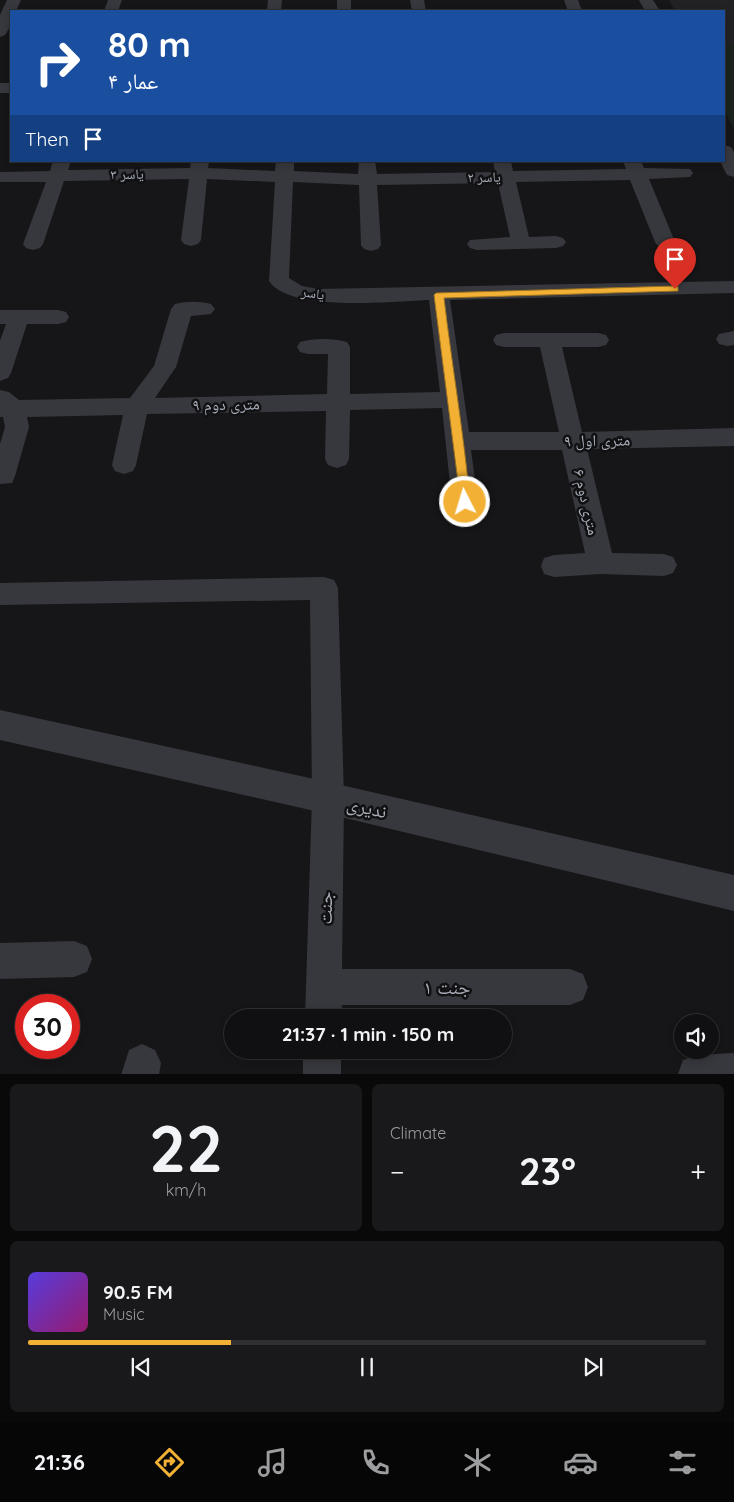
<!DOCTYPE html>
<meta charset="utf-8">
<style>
:root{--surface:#101012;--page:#19191b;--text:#f1f3f6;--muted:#9c9d9f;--line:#303032;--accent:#f2b134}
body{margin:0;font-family:Quicksand,"Noto Naskh Arabic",sans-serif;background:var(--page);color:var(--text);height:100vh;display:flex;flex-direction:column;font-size:19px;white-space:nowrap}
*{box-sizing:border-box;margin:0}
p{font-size:16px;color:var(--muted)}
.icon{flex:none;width:28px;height:28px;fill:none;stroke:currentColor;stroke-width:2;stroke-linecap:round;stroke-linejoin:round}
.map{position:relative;height:1074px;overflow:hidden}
.details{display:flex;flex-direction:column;gap:10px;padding:10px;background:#09090a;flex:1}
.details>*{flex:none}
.top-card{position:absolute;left:10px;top:10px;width:715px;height:152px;border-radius:0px;box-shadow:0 2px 8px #0003,0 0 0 1px var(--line);background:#1a4fa0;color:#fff;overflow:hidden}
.buttons{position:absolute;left:674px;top:1014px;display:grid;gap:10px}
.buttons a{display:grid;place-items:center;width:45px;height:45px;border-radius:50%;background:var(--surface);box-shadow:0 2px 8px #0003,0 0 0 1px var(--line);font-size:25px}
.speed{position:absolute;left:15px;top:994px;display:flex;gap:10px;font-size:25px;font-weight:700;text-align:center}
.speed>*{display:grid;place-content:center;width:65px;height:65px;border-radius:50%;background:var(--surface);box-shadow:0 2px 8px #0003,0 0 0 1px var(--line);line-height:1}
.speed .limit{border:8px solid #d22;background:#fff;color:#111}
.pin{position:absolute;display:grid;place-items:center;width:42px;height:42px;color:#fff;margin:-51px -21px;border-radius:50% 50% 50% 0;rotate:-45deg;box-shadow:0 0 5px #0007}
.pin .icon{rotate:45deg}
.me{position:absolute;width:55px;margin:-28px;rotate:355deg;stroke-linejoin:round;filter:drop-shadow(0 0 4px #0008)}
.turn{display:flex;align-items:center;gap:18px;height:105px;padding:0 15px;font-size:22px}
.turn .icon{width:65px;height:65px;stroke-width:2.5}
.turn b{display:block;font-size:35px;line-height:42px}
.then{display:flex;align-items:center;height:48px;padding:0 15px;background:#0003;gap:10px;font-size:19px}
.big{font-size:38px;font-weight:800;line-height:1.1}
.details .widget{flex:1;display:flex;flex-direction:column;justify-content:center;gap:8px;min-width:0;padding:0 18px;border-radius:8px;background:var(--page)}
.details .dial{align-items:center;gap:0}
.dial b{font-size:65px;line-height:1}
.song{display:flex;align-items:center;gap:15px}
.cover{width:60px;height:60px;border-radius:8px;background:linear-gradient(135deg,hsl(250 70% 55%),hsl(320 70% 35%))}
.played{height:5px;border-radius:2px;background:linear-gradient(90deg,var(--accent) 30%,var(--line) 30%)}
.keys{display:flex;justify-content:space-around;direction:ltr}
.heat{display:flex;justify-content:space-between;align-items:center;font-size:28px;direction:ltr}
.details .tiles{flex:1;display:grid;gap:10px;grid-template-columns:1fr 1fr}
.widget:last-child{grid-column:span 2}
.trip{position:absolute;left:224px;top:1009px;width:288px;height:50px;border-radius:25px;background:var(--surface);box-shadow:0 2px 8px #0003,0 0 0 1px var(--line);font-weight:800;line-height:50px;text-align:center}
.tabs{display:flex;height:80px;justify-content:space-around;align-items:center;background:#060607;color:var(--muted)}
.tabs .icon{width:35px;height:35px}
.tabs .active{color:var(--accent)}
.tabs b{font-size:22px;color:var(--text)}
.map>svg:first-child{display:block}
</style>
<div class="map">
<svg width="734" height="1075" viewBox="0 0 734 1075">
<rect width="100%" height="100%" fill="#161618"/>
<polygon fill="#222225" points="669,0 734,0 734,44 724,44 724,11 675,11"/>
<polygon fill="#1c231d" points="724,44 734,44 734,129 724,110 726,102 724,98"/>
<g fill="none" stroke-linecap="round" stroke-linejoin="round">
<g fill="#37383d" fill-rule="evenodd">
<path d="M7,0H21L16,11H11C11,21 11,27 5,35L0,37V15Z"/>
<polygon points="108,0 122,0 118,11 104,11"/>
<polygon points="268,0 282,0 281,11 267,11"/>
<rect x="337" y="0" width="14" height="11"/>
<polygon points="410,0 424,0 426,11 412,11"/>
<polygon points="564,0 578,0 582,11 568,11"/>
<rect x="0" y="83" width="11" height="10"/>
<path d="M53,161H71L68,170L190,168L191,161H209L208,168L275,171L276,161H294V171L358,174L359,161H375L377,174L495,172L493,161H511L513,171L626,169L623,161H641L644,168L690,169L693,173L690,177L649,179L675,242L672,246L665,248L658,246L655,242L630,180L516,182L529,237L556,236L563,238L566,242L563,246L556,248L477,250L470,248L467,244L470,240L510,237L498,183L377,185L381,245L378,249L371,251L364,249L361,245L359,185L293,182L289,278L302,286L318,289L734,281V293L450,300L469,432H559L540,347H504L496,345L493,340L496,335L504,333H598L606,335L609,340L606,345L598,347H562L582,432L734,428V446L587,449L612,553L664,554L673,557L677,565L673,573L664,576L601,574L554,577L544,574L541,566L544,558L554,555L585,553L562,450H471L478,503L474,510L465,513L456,510L452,503L442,408L350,410L349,459L346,465L337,468L328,465L325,459L326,411L147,414L136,465L133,471L124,474L115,471L112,465L123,415L27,417L29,427L15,476L12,483L0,484V444L5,427L3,417H0V390L9,392L19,400L130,398L154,366L171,309L175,304C186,301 200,301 211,304L215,309L211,314L191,316L176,367L155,398L327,394L328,354H308L300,352L297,347L300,342C314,338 333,338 347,342L350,347V394L440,392L429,300C393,301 290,313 269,281L275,182L207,179L201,240L198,244L191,246L184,244L181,240L189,179L64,181L43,244L40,248L33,250L26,248L23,244L46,182H0V172L50,171Z"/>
<polygon points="0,310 58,310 66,312 69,317 66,322 58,324 27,324 11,373 8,378 0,381 0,341 6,324 0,324"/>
<polygon points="734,331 734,345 727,346 719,344 716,339 719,334"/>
<polygon points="324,577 334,580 338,588 344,798 342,969 570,969 583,974 588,987 583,1000 570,1005 342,1005 341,1018 305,1018 312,798 310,600 0,605 0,583"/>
<polygon points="74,941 87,946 92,959 87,972 74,977 0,979 0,943"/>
<polygon points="142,1044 155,1050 161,1063 159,1075 121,1075 129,1050"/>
<rect x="303" y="1050" width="38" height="25"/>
<polygon points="734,1053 734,1075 678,1074 683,1060 697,1055"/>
</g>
<g fill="#37383d" fill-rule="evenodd">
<polygon points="639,0 653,0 660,11 645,11"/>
<polygon points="724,145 731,147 734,152 734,177 727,175 720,161 724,161"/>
<polygon points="0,710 328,782 734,875 734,911 328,814 0,740"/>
</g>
</g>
<path fill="#f2b134" stroke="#9d7322" d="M675,286L678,287V291L444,298C452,366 464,434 470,502L465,507L461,505L434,295L436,293Z"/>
<g text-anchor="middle" stroke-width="5" stroke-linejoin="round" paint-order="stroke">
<g font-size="14" fill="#a8adb8" stroke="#111113">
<text transform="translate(127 174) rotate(-1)" y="5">یاسر ۳</text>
<text transform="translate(484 177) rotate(-1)" y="5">یاسر ۲</text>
<text transform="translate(313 293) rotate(8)" y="5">یاسر</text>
</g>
<g font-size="16" fill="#a8adb8" stroke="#111113">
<text transform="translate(226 404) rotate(-1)" y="6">۹ متری دوم</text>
<text transform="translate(597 440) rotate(-1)" y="6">۹ متری اول</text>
<text transform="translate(587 502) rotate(77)" y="6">۶ متری دوم</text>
</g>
<g font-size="19" fill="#a8adb8" stroke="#111113">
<text transform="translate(367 807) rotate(13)" y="7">ندیری</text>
<text transform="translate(325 908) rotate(-89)" y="7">جنت</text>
<text x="447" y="994">جنت ۱</text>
</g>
</g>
</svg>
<div class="buttons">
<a><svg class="icon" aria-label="sound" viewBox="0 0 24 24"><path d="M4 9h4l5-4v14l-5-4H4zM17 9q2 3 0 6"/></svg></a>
</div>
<div class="speed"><div class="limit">30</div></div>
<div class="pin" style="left:675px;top:289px;background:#d93025"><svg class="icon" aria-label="arrive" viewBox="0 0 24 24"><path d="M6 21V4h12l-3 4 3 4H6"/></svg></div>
<svg class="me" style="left:465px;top:502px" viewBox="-20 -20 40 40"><circle r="17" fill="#f2b134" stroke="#fff" stroke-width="3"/><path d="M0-11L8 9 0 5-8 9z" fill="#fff"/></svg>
<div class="trip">21:37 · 1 min · 150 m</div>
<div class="top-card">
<div class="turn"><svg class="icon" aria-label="right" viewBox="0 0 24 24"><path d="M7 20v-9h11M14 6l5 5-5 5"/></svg><div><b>80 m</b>عمار ۴</div></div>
<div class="then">Then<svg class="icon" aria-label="arrive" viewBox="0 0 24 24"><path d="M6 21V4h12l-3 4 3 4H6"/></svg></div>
</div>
</div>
<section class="details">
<div class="tiles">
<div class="widget dial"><b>22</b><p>km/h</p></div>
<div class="widget"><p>Climate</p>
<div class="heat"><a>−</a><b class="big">23°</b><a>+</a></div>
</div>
<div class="widget">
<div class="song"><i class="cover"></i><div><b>90.5 FM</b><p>Music</p></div></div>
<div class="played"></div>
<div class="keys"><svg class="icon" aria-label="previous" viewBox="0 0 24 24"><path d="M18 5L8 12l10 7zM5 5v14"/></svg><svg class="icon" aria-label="pause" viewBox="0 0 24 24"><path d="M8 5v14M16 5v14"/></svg><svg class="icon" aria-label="next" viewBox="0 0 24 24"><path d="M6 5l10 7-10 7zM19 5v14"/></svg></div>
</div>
</div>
</section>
<nav class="tabs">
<b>21:36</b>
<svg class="icon active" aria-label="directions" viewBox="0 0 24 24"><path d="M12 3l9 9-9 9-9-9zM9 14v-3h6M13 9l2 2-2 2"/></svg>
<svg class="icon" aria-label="music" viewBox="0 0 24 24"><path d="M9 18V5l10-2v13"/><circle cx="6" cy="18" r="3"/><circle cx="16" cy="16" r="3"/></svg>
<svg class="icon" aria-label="phone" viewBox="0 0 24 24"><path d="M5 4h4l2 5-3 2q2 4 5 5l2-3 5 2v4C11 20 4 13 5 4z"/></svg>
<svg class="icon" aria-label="climate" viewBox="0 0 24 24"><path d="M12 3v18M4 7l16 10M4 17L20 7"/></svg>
<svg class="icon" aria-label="car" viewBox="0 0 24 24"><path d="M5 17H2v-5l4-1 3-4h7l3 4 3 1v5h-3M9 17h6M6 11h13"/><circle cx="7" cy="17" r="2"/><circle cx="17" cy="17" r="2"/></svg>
<svg class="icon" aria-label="filters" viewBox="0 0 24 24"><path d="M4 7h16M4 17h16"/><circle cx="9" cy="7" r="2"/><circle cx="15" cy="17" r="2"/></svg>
</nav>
